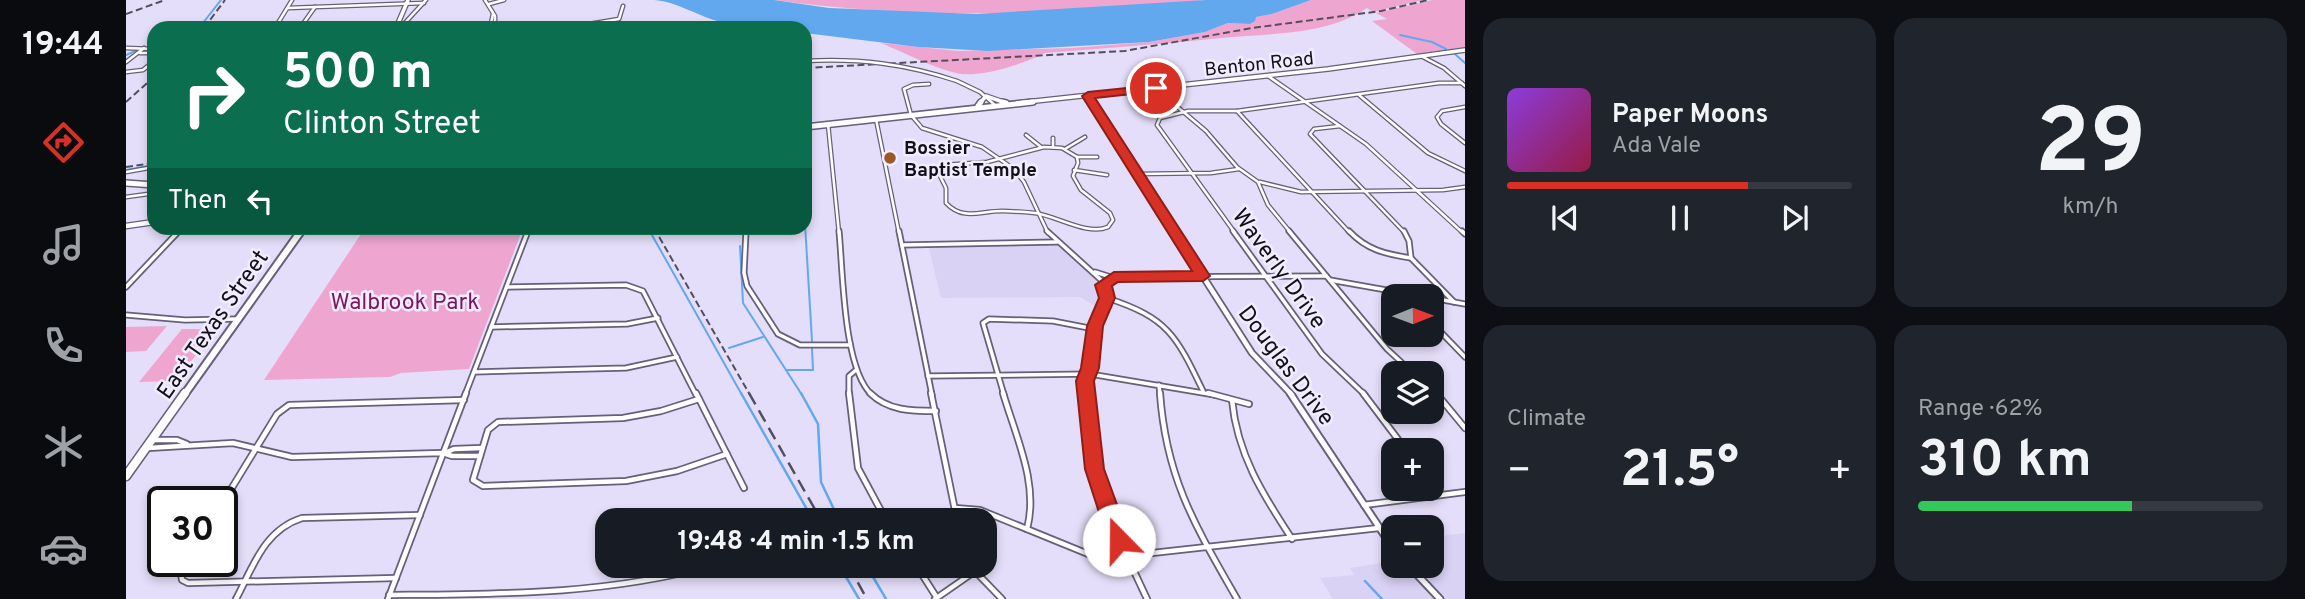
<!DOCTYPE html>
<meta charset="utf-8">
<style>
:root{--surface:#171b24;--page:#20242c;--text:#f1f3f6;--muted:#9ea1a6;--line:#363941;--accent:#d93025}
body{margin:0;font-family:Overpass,sans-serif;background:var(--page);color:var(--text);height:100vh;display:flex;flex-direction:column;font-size:26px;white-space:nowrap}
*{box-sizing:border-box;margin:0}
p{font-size:23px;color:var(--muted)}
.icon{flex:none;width:38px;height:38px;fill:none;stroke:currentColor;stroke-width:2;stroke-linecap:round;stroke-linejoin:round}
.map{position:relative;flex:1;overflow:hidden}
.details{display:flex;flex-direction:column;gap:18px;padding:18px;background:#0d0f14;width:840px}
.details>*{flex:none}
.top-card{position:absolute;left:21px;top:21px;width:665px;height:214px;border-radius:21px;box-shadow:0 4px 10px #0003;background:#0b6e4f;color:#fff;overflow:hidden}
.needle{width:46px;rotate:89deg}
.buttons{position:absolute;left:1255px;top:284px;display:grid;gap:14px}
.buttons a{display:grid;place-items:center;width:63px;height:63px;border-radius:14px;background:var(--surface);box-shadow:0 4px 10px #0003;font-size:35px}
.speed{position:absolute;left:21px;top:486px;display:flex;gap:14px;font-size:35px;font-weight:700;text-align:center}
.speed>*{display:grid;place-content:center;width:91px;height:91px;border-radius:50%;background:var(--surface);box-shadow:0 4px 10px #0003;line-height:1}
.speed .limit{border:4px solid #111;border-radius:10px;background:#fff;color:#111}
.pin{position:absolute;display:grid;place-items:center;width:60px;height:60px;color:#fff;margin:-30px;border:4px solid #fff;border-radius:50%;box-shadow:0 2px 7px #0007}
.me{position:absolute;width:77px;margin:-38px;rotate:338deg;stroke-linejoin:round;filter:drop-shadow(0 0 5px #0008)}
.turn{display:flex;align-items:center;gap:24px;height:147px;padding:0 21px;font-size:32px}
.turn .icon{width:91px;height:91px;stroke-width:2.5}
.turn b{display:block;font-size:49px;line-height:60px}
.then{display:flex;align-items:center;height:66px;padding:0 21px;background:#0003;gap:14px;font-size:26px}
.big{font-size:52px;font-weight:700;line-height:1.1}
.details .widget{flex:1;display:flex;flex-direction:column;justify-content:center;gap:10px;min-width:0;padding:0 24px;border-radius:21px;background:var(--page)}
.details .dial{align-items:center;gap:0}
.dial b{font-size:91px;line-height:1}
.song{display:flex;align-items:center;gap:21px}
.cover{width:84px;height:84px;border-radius:10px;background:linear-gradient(135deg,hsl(270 70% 55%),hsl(340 70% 35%))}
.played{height:7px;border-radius:4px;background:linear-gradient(90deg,var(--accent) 70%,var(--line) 70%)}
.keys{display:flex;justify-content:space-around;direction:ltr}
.heat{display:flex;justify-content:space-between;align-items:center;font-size:38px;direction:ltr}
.charge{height:10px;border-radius:5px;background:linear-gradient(90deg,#34c759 62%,var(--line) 0)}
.details .tiles{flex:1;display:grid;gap:18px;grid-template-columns:repeat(2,1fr)}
.trip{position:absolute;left:469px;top:508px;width:402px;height:70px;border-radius:21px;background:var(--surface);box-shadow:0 4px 10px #0003;font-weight:700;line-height:70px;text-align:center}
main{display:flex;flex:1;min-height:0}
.menu{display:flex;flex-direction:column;width:126px;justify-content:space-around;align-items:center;background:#090b0e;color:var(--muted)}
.menu .icon{width:49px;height:49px}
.menu .active{color:var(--accent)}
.menu b{font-size:32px;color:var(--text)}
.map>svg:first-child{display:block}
</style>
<main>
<nav class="menu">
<b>19:44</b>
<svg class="icon active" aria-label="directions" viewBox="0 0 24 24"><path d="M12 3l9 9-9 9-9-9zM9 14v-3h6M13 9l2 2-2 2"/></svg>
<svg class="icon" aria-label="music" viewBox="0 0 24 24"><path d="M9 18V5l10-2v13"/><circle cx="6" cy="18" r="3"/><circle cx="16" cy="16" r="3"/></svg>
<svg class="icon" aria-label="phone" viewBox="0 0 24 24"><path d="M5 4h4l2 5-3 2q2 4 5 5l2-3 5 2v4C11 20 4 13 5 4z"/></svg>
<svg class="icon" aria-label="climate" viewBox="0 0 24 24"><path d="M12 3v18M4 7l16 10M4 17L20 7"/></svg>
<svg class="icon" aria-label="car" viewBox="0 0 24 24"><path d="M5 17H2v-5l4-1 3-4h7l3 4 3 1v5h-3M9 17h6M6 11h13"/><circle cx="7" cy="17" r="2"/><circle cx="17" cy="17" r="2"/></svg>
</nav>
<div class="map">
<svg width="1339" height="599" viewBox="0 0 1339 599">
<rect width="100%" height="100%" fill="#e5defa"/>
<g fill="#dad2f5">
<polygon points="931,242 975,280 981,295 977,311 954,297 815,298 802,245"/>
<polygon points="1339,533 1339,599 1319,599 1285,565 1306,565 1306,537"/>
<polygon points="1267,561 1267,565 1280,565 1312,599 1207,599 1194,578 1228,575 1224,568"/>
</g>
<g fill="#eea6d1">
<path d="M648,0H1080C937,15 791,20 648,0Z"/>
<path d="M1185,0H1297L1247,12L1241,8C1200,36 1144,33 1096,38C1037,44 978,48 919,53C901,63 851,79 830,73C805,67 779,53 755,43L832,51L945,48L1023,42L1079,32L1102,23L1124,24L1130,17L1146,14Z"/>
<polygon points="1306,0 1339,0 1339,47 1291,54 1246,21 1261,19 1250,13"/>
<polygon points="239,228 397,228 343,369 275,373 264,377 138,380"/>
<polygon points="41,326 20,351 0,352 0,327"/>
<polygon points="56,329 90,329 50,381 13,382"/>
</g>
<path fill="#62a8ee" d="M528,0H648L703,8L851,14L1080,0H1185L1146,14L1130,17L1129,21L1124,24L1102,23L1079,32L1023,42L862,51L792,47L679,33V28C651,28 624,26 596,22C572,17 553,2 528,0Z"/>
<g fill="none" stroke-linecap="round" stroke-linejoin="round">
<g stroke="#62a8ee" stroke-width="2">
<polyline points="73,28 95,0"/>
<polyline points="1274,35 1306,42 1320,49"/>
<polyline points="1329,54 1339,63"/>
<polyline points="0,55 11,50"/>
<polyline points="0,170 28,165"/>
<polyline points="679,224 686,341"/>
<polyline points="522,228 616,395"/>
<polyline points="614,246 617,303 676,395"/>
<polyline points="603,348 637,337"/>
<polyline points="661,370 687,370 686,348"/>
</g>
<g stroke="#62a8ee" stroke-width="2.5">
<polyline points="615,393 687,520"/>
<polyline points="675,393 692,424 695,482 713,520"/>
<polyline points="713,565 733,599"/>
<polyline points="740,565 760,599"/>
<polyline points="1239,581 1256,599"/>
</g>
<g stroke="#666078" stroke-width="5">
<g id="minor-far2">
<polyline points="359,0 369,16 369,28"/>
<polyline points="363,4 378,0"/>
<polyline points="162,8 298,3"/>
<polyline points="271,27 277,25 300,0"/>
<polyline points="149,28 166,0"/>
<polyline points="174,28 189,7"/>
<polyline points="364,28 367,14"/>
<polyline points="439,28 493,19 497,6"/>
<polyline points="14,53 28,53"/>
<polyline points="1295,56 1318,68 1339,86"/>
<polyline points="0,62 18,48"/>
<polyline points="0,72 17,70 28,61"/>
<polyline points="1142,76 1240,144 1337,233"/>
<polyline points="831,81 854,92 870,106"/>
<polyline points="803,84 787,85 778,89 785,115 796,128 856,147 888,169 898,182 922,233"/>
<polyline points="1029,88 1080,131 1111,167 1132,182 1142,205 1165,233"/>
<polyline points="1233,95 1302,153 1339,171"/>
<polyline points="1339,107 1316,111 1311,117 1315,124 1339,143"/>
<polyline points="1111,111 1224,233"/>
<polyline points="750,119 773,233"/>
<polyline points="702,124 713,233"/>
<polyline points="1214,126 1188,129 1184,134 1279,233"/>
<polyline points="900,135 915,147"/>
<polyline points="927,138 927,147"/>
<path d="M918,147L936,148L951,157L952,163L947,176L955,190L984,213L987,220L982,227C962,236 931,216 909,213C898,212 887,211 876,211C854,211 837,221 820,203V188L812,172L818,165L861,162Z"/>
<polyline points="939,149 959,137"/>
<polyline points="951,157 971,157"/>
<polyline points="948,170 981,175"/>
<polyline points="0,172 28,167"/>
<polyline points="1011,174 1085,173 1113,169"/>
<polyline points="1134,182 1175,192 1317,190 1339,187"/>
<polyline points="0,197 22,194"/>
<polyline points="52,233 56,228"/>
<polyline points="401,233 403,228"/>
<polyline points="620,233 620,228"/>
<polyline points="1109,233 1031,125 1034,118 1062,111 1111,111 1313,83 1336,83"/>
</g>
</g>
<g stroke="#666078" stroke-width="7">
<g id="minor-far1">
<polyline points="620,231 618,273 621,286 652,334 674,345 724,345"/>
<path d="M713,231C717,271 717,369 746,395"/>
<polyline points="773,231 806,395"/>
<polyline points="921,231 975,280 981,298 969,326 964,368 959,378 960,395"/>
<polyline points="1107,231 1196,354 1239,395"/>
<polyline points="1163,231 1261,349 1287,373"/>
<path d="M1223,231C1241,250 1259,254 1285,258"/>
<polyline points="1278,231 1283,241 1285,258 1328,302"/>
<polyline points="1336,231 1339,234"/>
<polyline points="776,245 931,242"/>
<polyline points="969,272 985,277"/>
<polyline points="1204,280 1294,296"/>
<polyline points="977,285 988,277 1200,276"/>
<polyline points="0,287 53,231"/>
<polyline points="381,287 500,285 517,291 570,395"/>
<path d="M981,298C1042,318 1050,335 1077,391"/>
<polyline points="1306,298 1339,304"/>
<polyline points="0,315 59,320 110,319"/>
<polyline points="1306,323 1339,357"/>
<polyline points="365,327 501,324 532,318"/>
<polyline points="348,372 500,368 551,357"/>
<polyline points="802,376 964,374 1089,395"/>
<polyline points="1033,385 1034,395"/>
<polyline points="1306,389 1311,395"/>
<polyline points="339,395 402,231"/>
<polyline points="723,395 723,376 730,370"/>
<polyline points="878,395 857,323 863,319 927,321 968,329"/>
</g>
</g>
<g stroke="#666078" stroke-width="8">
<g id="minor">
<polyline points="570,393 618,488"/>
<polyline points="723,393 732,468 760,520"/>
<path d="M744,393C762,411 786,411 810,411"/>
<polyline points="805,393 831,520"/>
<path d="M877,393C890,437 913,484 901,529"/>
<path d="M960,393C962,422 962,452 970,479C983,521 1003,560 1021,599"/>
<path d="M1034,393C1040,479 1070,527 1111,599"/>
<polyline points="1082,393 1123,404"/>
<polyline points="1237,393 1280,450"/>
<polyline points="1310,393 1339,428"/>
<polyline points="573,399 535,411 497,418 372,422 362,430 347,480 357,486 500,481 551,471 601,454"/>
<path d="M1106,400C1111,454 1137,495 1166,539"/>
<polyline points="29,440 51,440 61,444"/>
<polyline points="22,448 107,443 166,457 317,453 326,456 354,456"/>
<polyline points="319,453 328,449 356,448"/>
<polyline points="1306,484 1313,494"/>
<polyline points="96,504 151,414 163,405 338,400"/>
<polyline points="1238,505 1339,492"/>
<polyline points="829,508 854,510 967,556 981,558 1253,528"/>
<polyline points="61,562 55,573 56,580 62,583 270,578"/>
<polyline points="790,565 811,598"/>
<polyline points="843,565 876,599"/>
<path d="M263,595C373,594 481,595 588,565"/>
<path d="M110,599C127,567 138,530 176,518L294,515"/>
<polyline points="262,599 340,393"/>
<polyline points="809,599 848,572"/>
</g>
</g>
<g stroke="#666078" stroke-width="5">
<g id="tertiary-far3">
<polyline points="0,48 28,49"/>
<polyline points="962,96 967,103"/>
</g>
</g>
<g stroke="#666078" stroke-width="6">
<polyline id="tertiary-far2" points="966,102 1049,233"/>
</g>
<g stroke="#666078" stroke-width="8">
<polyline id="tertiary-far1" points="1048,231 1126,353 1166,395"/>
</g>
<g stroke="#666078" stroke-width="9">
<g id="tertiary">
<polyline points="1164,393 1267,548"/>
<polyline points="1282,565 1314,599"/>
</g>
</g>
<g stroke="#666078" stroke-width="7">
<polyline id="secondary" points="0,226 28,222"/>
</g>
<g stroke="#666078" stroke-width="6">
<g id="primary-far3">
<polyline points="270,28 282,0"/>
<polyline points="854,103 860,96 880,103"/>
<polyline points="891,103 1202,69 1339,50"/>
</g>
</g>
<g stroke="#666078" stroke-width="8">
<g id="primary-far2">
<polyline points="876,102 880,103"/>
<polyline points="852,106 855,102"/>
<polyline points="679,127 907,102"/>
<polyline points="0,183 28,185"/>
<polyline points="174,233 177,228"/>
</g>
</g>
<g stroke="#666078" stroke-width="10">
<polyline id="primary-far1" points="58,395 175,231"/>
</g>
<g stroke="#666078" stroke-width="11">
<polyline id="primary" points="0,476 59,393"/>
</g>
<use href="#minor-far2" stroke="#fff" stroke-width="2.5"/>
<use href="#minor-far1" stroke="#fff" stroke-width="3.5"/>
<use href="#minor" stroke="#fff" stroke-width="4.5"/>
<use href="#tertiary-far3" stroke="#fff" stroke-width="2.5"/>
<use href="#tertiary-far2" stroke="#fff" stroke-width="3.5"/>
<use href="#tertiary-far1" stroke="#fff" stroke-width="4.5"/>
<use href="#tertiary" stroke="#fff" stroke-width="5"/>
<use href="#secondary" stroke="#fff" stroke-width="4.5"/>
<use href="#primary-far3" stroke="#fff" stroke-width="3.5"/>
<use href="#primary-far2" stroke="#fff" stroke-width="5"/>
<use href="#primary-far1" stroke="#fff" stroke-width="6"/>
<use href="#primary" stroke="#fff" stroke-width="8"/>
<g stroke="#524f5d" stroke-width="2" stroke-dasharray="7 3.5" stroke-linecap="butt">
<polyline points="0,14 39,0"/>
<polyline points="78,28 99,0"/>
<polyline points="679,68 999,51 1126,28 1255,11 1302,0"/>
<polyline points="0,102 28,77"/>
<polyline points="0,167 28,163"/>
<polyline points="528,228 624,395"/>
</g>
<g stroke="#524f5d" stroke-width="2.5" stroke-dasharray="13 7" stroke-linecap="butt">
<polyline points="623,393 695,520"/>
<polyline points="722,565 741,599"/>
</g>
<g stroke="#666078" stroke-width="5" stroke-linecap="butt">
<path id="minor-bridge" d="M679,61C733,58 780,64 831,81"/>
</g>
<use href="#minor-bridge" stroke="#fff" stroke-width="2.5"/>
</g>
<polygon fill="#d93025" stroke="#8d1f18" stroke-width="2" points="1030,85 1035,88 1033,91 969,98 1084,276 1077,281 992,282 986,286 989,298 977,326 973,368 968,381 978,469 1004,540 1001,547 993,550 986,547 982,540 959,469 950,381 955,368 961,326 973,298 969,285 988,272 1066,271 956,96 962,92"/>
<circle fill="#9c5929" stroke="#f1edfe" stroke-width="2.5" cx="764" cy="158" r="7"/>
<g text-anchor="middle" stroke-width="5" stroke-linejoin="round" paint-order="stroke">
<g font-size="19" fill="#121019" stroke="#f1edfe">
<text transform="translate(1133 63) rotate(-6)" y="7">Benton Road</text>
</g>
<g font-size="19" font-weight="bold" fill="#121019" stroke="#f1edfe" text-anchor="start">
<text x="778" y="154">Bossier<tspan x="778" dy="22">Baptist Temple</tspan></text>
</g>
<g font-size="23" fill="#121019" stroke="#f1edfe">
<text transform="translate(1154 268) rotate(54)" y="8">Waverly Drive</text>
<text transform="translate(86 324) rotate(-55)" y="8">East Texas Street</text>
<text transform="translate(1161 365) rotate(53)" y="8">Douglas Drive</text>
</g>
<g font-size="23" fill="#7e165f" stroke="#f1edfe">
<text x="279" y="309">Walbrook Park</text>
</g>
</g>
</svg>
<div class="buttons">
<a><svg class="needle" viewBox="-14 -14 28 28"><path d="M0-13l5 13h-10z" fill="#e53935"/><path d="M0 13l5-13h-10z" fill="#9ea1a6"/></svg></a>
<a><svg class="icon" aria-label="layers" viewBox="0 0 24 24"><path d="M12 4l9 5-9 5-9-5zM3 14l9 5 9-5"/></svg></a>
<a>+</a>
<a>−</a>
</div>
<div class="speed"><div class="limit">30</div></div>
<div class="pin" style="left:1030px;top:88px;background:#d93025"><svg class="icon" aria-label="arrive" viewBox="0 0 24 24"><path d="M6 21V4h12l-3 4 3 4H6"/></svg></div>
<svg class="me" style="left:993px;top:540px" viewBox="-20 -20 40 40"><circle r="19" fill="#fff"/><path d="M0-13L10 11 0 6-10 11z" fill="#d93025"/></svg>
<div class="trip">19:48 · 4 min · 1.5 km</div>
<div class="top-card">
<div class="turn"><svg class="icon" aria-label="right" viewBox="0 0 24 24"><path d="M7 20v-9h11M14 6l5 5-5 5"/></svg><div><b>500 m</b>Clinton Street</div></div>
<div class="then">Then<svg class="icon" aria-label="left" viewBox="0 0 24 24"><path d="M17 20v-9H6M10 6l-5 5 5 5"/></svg></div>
</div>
</div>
<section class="details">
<div class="tiles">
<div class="widget">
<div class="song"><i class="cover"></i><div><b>Paper Moons</b><p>Ada Vale</p></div></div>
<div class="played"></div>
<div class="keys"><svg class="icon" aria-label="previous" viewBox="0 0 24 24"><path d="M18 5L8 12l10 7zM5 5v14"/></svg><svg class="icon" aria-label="pause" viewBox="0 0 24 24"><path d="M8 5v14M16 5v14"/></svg><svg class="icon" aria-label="next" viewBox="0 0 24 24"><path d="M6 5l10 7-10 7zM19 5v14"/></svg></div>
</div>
<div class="widget dial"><b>29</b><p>km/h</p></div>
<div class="widget"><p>Climate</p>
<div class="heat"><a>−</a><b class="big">21.5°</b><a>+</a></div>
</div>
<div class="widget"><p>Range · 62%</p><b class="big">310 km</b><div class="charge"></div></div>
</div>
</section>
</main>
